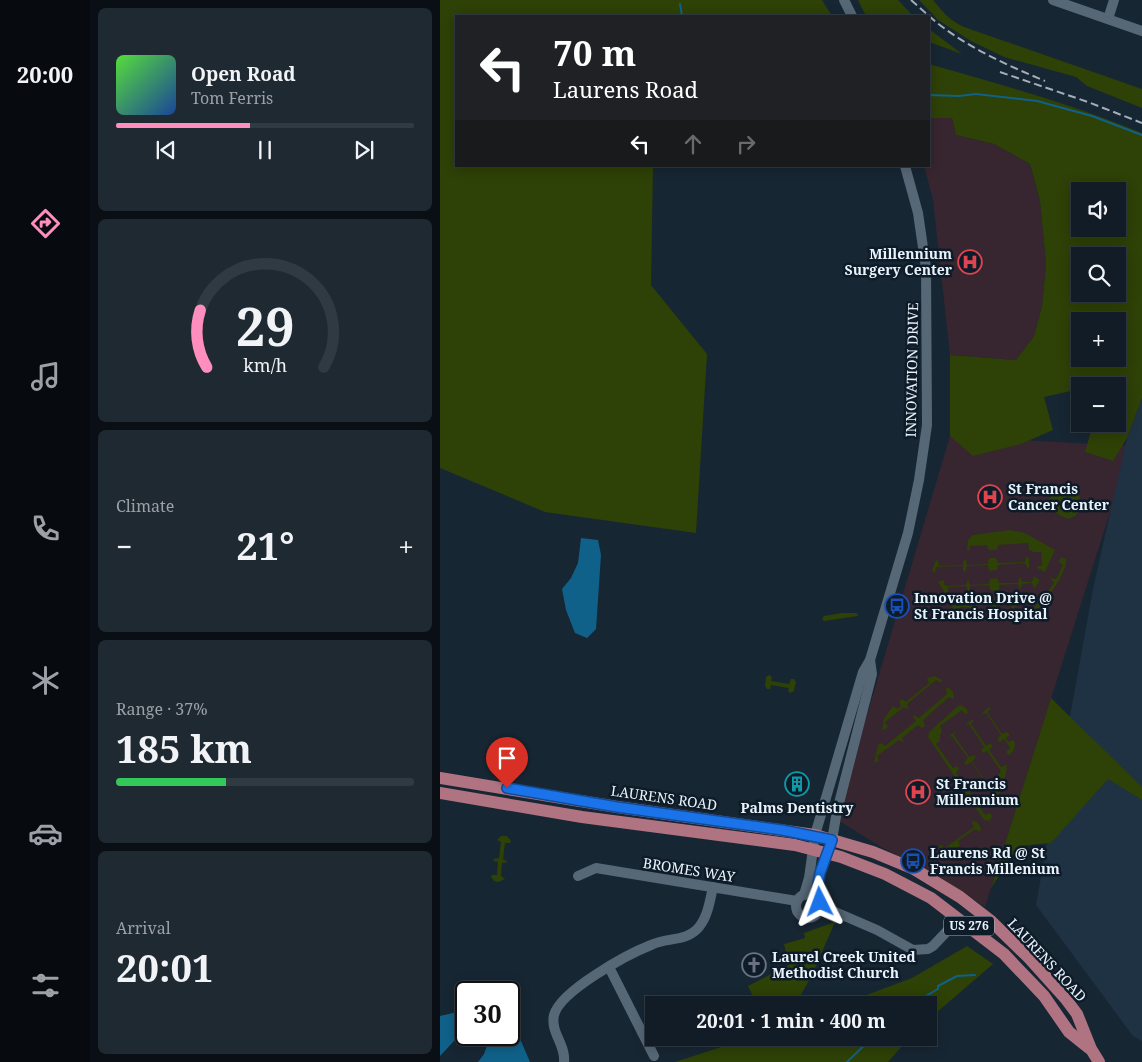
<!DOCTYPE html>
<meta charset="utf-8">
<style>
:root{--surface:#111c26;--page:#1e2932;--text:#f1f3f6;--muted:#9ca1a7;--line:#303a43;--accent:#fe8ebd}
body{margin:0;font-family:"Noto Serif",serif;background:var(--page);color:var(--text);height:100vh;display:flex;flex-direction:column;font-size:19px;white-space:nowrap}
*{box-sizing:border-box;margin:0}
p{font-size:16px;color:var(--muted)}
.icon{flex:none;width:28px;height:28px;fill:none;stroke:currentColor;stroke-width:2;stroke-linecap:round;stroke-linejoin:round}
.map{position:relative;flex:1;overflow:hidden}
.sheet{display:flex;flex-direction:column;gap:8px;padding:8px;background:#090f15;width:350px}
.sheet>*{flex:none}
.banner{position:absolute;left:15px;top:15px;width:475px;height:152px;border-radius:0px;box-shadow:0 2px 12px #0003,0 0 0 1px var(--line);background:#202124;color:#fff;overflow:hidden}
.tools{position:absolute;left:631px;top:182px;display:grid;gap:10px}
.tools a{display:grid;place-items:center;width:55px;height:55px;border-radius:0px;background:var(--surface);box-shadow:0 2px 12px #0003,0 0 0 1px var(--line);font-size:25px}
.speed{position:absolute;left:15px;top:981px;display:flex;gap:10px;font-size:25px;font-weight:700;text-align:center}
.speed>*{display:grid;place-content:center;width:65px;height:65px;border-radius:50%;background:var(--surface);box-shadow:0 2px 12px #0003,0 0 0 1px var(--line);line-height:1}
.speed .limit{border:2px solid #111;border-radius:8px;background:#fff;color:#111}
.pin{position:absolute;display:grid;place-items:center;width:42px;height:42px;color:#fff;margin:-51px -21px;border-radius:50% 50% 50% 0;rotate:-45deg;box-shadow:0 0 5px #0007}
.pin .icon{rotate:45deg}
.me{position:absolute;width:55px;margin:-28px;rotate:357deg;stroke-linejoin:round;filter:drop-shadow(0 0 4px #0008)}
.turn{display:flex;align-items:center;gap:18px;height:105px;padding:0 15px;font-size:22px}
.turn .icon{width:65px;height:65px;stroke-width:2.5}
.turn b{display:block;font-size:35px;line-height:42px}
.lanes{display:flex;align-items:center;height:48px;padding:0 15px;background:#0003;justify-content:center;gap:25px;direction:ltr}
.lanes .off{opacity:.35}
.big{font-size:38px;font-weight:700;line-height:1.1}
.sheet .card{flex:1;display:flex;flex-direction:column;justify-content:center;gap:8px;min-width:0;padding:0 18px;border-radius:8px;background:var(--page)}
.sheet .dial{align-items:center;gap:0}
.dial svg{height:130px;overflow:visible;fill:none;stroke:var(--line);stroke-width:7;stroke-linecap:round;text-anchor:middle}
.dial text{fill:var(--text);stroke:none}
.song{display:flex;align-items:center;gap:15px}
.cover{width:60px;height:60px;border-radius:8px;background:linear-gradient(135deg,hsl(110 70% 55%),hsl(220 70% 35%))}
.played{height:5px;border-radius:2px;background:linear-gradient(90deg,var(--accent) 45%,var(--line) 45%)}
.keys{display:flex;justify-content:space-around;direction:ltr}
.heat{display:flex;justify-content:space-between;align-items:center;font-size:28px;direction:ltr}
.charge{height:8px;border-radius:4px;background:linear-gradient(90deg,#34c759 37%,var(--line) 0)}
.trip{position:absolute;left:205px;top:996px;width:292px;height:50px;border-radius:0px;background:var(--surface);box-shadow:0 2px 12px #0003,0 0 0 1px var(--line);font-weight:700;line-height:50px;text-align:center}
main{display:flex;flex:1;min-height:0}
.tabs{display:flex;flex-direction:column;width:90px;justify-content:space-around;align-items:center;background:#070b0f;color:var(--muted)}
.tabs .icon{width:35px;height:35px}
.tabs .current{color:var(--accent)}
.tabs b{font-size:22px;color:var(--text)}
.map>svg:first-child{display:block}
</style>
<main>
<nav class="tabs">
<b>20:00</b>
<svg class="icon current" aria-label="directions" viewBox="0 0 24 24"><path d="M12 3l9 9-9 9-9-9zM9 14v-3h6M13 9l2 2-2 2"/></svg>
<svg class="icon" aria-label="music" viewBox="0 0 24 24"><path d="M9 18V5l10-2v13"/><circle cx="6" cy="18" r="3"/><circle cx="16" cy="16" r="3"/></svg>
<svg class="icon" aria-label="phone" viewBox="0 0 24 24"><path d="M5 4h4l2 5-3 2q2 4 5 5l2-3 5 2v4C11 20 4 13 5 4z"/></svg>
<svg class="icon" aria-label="climate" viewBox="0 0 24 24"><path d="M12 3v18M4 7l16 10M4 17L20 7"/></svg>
<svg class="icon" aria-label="car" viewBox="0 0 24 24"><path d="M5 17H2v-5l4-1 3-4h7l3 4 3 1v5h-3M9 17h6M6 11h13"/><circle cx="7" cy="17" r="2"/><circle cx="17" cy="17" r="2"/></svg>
<svg class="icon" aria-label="filters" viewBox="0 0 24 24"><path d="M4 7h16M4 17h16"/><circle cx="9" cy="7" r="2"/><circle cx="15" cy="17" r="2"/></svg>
</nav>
<section class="sheet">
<div class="card">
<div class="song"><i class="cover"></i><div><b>Open Road</b><p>Tom Ferris</p></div></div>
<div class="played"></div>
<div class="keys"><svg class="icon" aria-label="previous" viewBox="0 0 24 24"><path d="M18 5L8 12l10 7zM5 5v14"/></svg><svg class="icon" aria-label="pause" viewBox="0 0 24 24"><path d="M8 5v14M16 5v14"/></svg><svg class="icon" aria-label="next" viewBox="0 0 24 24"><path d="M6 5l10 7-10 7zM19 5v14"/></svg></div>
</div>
<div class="card dial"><svg viewBox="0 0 100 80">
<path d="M14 69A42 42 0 1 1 86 69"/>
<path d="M14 69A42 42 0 0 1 10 34" stroke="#fe8ebd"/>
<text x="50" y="56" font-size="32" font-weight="700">29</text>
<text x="50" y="72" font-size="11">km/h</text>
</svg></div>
<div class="card"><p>Climate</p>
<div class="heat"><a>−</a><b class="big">21°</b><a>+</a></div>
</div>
<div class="card"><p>Range · 37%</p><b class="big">185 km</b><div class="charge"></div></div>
<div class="card"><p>Arrival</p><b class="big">20:01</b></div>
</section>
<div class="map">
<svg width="702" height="1062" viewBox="0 0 702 1062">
<rect width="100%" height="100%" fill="#172633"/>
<g fill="#37252f">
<polygon points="489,118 512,118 516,135 554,144 590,164 600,201 606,264 602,306 594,336 576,360 510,355 493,200 484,166 489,166"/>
<polygon points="510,436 691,446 545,907 496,875 441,847 396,819"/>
</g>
<polygon fill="#1e3243" points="702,398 702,1041 693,1036 596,905 653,589 687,438"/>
<g fill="#2e4106" fill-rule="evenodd">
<polygon points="0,0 382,0 392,16 16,16 16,166 213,166 211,285 267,354 256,533 105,512 0,468"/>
<polygon points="418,0 458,0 473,16 426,16"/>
<path d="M479,0H493C502,11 510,21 524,27L702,89V108L647,86L636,77L564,57L531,41L498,20Z"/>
<polygon points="489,29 522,54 489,42"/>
<path d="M489,64C561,85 633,104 702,133V398L687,438L673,461L645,452L653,424H678V386H664L665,384L640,386V389L604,397L613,430L581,444L533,456L510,436V355L576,360L594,336L602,306L606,264L600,201L590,164L554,144L516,135L512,118H489ZM640,191H678V229H640ZM640,256H678V294H640ZM640,321H678V359H640Z"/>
<path d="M624,486C650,485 643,531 619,515C603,505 609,493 624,486Z"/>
<polygon points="570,530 585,533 615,550 605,572 597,568 598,566 602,566 601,552 594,552 589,550 588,543 558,545 557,550 549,550 547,545 530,546 529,551 527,550 528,540 533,535"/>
<polygon points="586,556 589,559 589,568 588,569 585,563 558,565 557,570 549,571 548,565 527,566 525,572 523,571 523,566 496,567 495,573 492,571 496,560 498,561 499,566 523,565 524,559 526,560 527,565 548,564 549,558 556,558 558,563 585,562"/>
<path d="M621,557L626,559C629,573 597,613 585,621L584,610L586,609L590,612L601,600L598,595L601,594L604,597L614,583L610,578L616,579L623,565L619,562Z"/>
<polygon points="594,576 600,580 594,589 592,583 582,584 580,590 578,584 559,585 559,590 551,591 549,585 530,586 530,591 529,592 526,586 508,587 508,592 505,593 498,582 504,580 505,586 526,585 528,579 530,585 549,584 550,579 557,578 559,583 578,583 580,577 581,578 582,582 592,582"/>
<polygon points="579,597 584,597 584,599 572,610 571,605 560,605 558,611 551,611 550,606 534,606 533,612 530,611 530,607 520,607 519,613 516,613 509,602 510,600 513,600 514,606 530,605 530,601 532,599 534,605 550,604 551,599 558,598 560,604 579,603"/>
<polygon points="402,613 417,613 418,616 384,621 382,619 384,616"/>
<polygon points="329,675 332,677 331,681 349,684 351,679 354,679 356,682 354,691 350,693 348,691 349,688 331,685 330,689 327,689 325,686 326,677"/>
<polygon points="495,676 502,680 501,683 496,680 467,704 469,710 464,707 445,722 448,727 442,731 444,719 453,706 458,709 461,706 459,701 463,699 466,702 489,683 487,678"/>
<polygon points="506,688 509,688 513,692 514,699 509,697 483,720 485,726 482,728 478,725 462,738 464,743 459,740 437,756 439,761 434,763 438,745 441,743 445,746 476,721 473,716 474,715 479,718 507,694"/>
<polygon points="611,698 702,787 702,800 668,779 611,843 578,846 551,888"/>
<polygon points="521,705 527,709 528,713 525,714 522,710 500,726 502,731 500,735 500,741 496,744 513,768 517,766 519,769 516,773 528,790 533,789 530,793 545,815 550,813 552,816 550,821 544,820 488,737 489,732 518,706"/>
<path d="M549,707L551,709L547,712L562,734L567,732L570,735L566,738L568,742L573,740C577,744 574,750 571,754L569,755L566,752L570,748L564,739L560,742L557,740L561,735L546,713L540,715Z"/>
<polygon points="533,719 534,720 531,724 546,746 550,743 553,746 549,750 561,767 566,765 567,767 565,778 563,780 558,775 561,771 547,751 543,753 541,751 544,747 529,724 524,726"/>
<polygon points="517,730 514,735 529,757 534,755 536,757 532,762 552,790 557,788 560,792 556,804 552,802 556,798 531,762 526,765 524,763 528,758 512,736 507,738"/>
<path d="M533,821L537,822L541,828L540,832L535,829L518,841L520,846C514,850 505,853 499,849L500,844L505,848L534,827L532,823Z"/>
<polygon points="61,836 67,836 71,841 70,843 65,843 63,859 68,862 62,863 61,876 65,879 58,882 54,881 51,877 52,875 57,875 58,862 54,861 53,859 59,858 61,842 57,840"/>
<polygon points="395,922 372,975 359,998 338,1005 317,1005 308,986 349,965 344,944 365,938 364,933"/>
<polygon points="527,946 553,964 489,1019 489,1005 400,1005 472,978"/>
<polygon points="309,1038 469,1038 448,1062 235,1062"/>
</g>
<g fill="#106189">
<polygon points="141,538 158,540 161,555 156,629 147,638 135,633 126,610 122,589 131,578 138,563"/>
<polygon points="26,1010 26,1025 14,1041 0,1056 0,1016"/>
<polygon points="75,1027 90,1062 38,1062 44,1054 51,1035 69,1035 69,1028"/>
</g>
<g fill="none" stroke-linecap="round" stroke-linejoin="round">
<g stroke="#106189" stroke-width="2">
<polyline points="240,4 242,16"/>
<polyline points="489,95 519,96 536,94 597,101 652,116 702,135"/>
<polyline points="15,116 16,115"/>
<polyline points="470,1005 498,989 498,986 517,976 535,975"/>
<polyline points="407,1062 432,1038"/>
</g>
<g stroke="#566776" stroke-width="10">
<polyline points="404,0 412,16"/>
<polyline points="613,0 702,31"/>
<polyline points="668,19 674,0"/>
<polyline points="138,876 156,868 357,901"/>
<circle cx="368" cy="906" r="12"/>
<polyline points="364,895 369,878 375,835 423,672 430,660 468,533 479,480 487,425 486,268 478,213 465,166"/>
<polyline points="375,896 380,873 392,840 397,811 432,674 430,660"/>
<polyline points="380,908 393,911 437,930 473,950 488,949 493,946 511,927 527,924"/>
<polyline points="169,967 214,1056"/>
<polyline points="202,1032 214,1026"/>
<path d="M124,1062C126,1045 110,1032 114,1015C120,991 188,954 211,945C227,937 247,942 259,927C268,916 270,900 273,887"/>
</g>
<g stroke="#af7381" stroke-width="12">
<polyline points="0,778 177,807 375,835 433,852 474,869 520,897 551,921 589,958 625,998 637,1014 651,1049 659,1062"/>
<polyline points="0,793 142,817 355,845 401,857 445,874 491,898 564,954 604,996 629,1032 649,1048"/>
</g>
<g stroke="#a3aeb9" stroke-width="2" stroke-dasharray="8 4" stroke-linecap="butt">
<polyline points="471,0 489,16"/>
<path d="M489,16C522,45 564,64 605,81"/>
<polyline points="560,72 648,102 702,123"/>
</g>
</g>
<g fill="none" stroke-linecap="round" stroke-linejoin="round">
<g stroke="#114b97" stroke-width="12">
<polyline id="route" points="67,788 177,807 342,830 392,840 380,873 376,896 380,902"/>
</g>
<use href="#route" stroke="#1a73e8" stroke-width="9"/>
</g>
<defs>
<g id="hospital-ring" transform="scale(1.25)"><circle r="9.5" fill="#0e1c29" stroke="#e0444e" stroke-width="1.5"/><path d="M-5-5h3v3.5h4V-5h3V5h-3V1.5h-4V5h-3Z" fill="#e0444e"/></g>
<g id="bus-ring" transform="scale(1.25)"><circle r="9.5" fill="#0e1c29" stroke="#1a4fb4" stroke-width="1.5"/><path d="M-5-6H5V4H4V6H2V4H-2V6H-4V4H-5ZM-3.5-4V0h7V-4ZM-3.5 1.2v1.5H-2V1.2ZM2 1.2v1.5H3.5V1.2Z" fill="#1a4fb4"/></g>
<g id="building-ring" transform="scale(1.25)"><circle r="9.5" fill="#0e1c29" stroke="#0f9aa8" stroke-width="1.5"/><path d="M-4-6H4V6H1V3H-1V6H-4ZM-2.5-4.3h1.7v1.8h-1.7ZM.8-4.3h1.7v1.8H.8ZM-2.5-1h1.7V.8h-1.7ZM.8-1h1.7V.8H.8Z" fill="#0f9aa8"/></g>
<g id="church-ring" transform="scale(1.25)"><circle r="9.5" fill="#0e1c29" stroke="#6b7280" stroke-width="1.5"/><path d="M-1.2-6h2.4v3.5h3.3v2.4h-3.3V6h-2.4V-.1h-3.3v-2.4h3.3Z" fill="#6b7280"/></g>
</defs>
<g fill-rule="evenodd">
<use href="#hospital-ring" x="530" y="262"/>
<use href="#hospital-ring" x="550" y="497"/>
<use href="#bus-ring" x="457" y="606"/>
<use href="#building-ring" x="357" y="784"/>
<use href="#hospital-ring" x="478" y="792"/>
<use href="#bus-ring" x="473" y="861"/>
<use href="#church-ring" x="314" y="965"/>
</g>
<g text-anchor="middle" stroke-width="5" stroke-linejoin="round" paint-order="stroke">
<rect fill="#0e1c29" stroke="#a7b2bd" stroke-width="1" x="504" y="916.5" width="50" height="19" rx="4"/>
<g font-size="12" font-weight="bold" fill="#e9f3fc">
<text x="529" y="930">US 276</text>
</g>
<g font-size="14" font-weight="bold" fill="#e9f3fc" stroke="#0e1c29" text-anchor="start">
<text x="512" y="259" text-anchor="end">Millennium<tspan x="512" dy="16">Surgery Center</tspan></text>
<text x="568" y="494">St Francis<tspan x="568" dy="16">Cancer Center</tspan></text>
<text x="474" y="603">Innovation Drive @<tspan x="474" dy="16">St Francis Hospital</tspan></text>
<text x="496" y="789">St Francis<tspan x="496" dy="16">Millennium</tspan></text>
<text x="357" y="813" text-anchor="middle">Palms Dentistry</text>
<text x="490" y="858">Laurens Rd @ St<tspan x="490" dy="16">Francis Millenium</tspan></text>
<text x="332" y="962">Laurel Creek United<tspan x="332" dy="16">Methodist Church</tspan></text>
</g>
<g font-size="14" fill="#e9f3fc" stroke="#0e1c29">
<text transform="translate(472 370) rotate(-89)" y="5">INNOVATION DRIVE</text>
<text transform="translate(224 798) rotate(8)" y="5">LAURENS ROAD</text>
<text transform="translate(249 870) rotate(9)" y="5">BROMES WAY</text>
<text transform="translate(607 960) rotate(47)" y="5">LAURENS ROAD</text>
</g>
</g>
</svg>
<div class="tools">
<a><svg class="icon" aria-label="sound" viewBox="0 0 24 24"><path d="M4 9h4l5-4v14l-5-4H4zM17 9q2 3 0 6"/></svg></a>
<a><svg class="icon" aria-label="search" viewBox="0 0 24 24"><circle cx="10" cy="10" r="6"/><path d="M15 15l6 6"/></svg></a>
<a>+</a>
<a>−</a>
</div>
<div class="speed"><div class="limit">30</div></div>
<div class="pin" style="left:67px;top:788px;background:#d93025"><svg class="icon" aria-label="arrive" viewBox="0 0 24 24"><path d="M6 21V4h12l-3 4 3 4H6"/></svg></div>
<svg class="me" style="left:380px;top:902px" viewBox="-20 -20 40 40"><path d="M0-17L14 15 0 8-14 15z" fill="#1a73e8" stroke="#fff" stroke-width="4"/></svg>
<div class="trip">20:01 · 1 min · 400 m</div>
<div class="banner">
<div class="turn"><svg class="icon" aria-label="left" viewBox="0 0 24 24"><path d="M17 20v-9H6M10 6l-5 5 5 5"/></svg><div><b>70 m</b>Laurens Road</div></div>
<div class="lanes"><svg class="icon" aria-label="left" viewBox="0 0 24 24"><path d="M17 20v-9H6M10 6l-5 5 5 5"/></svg><svg class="icon off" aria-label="ahead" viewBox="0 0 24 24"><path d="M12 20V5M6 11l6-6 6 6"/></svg><svg class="icon off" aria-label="right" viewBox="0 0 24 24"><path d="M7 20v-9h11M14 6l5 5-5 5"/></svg></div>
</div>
</div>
</main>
